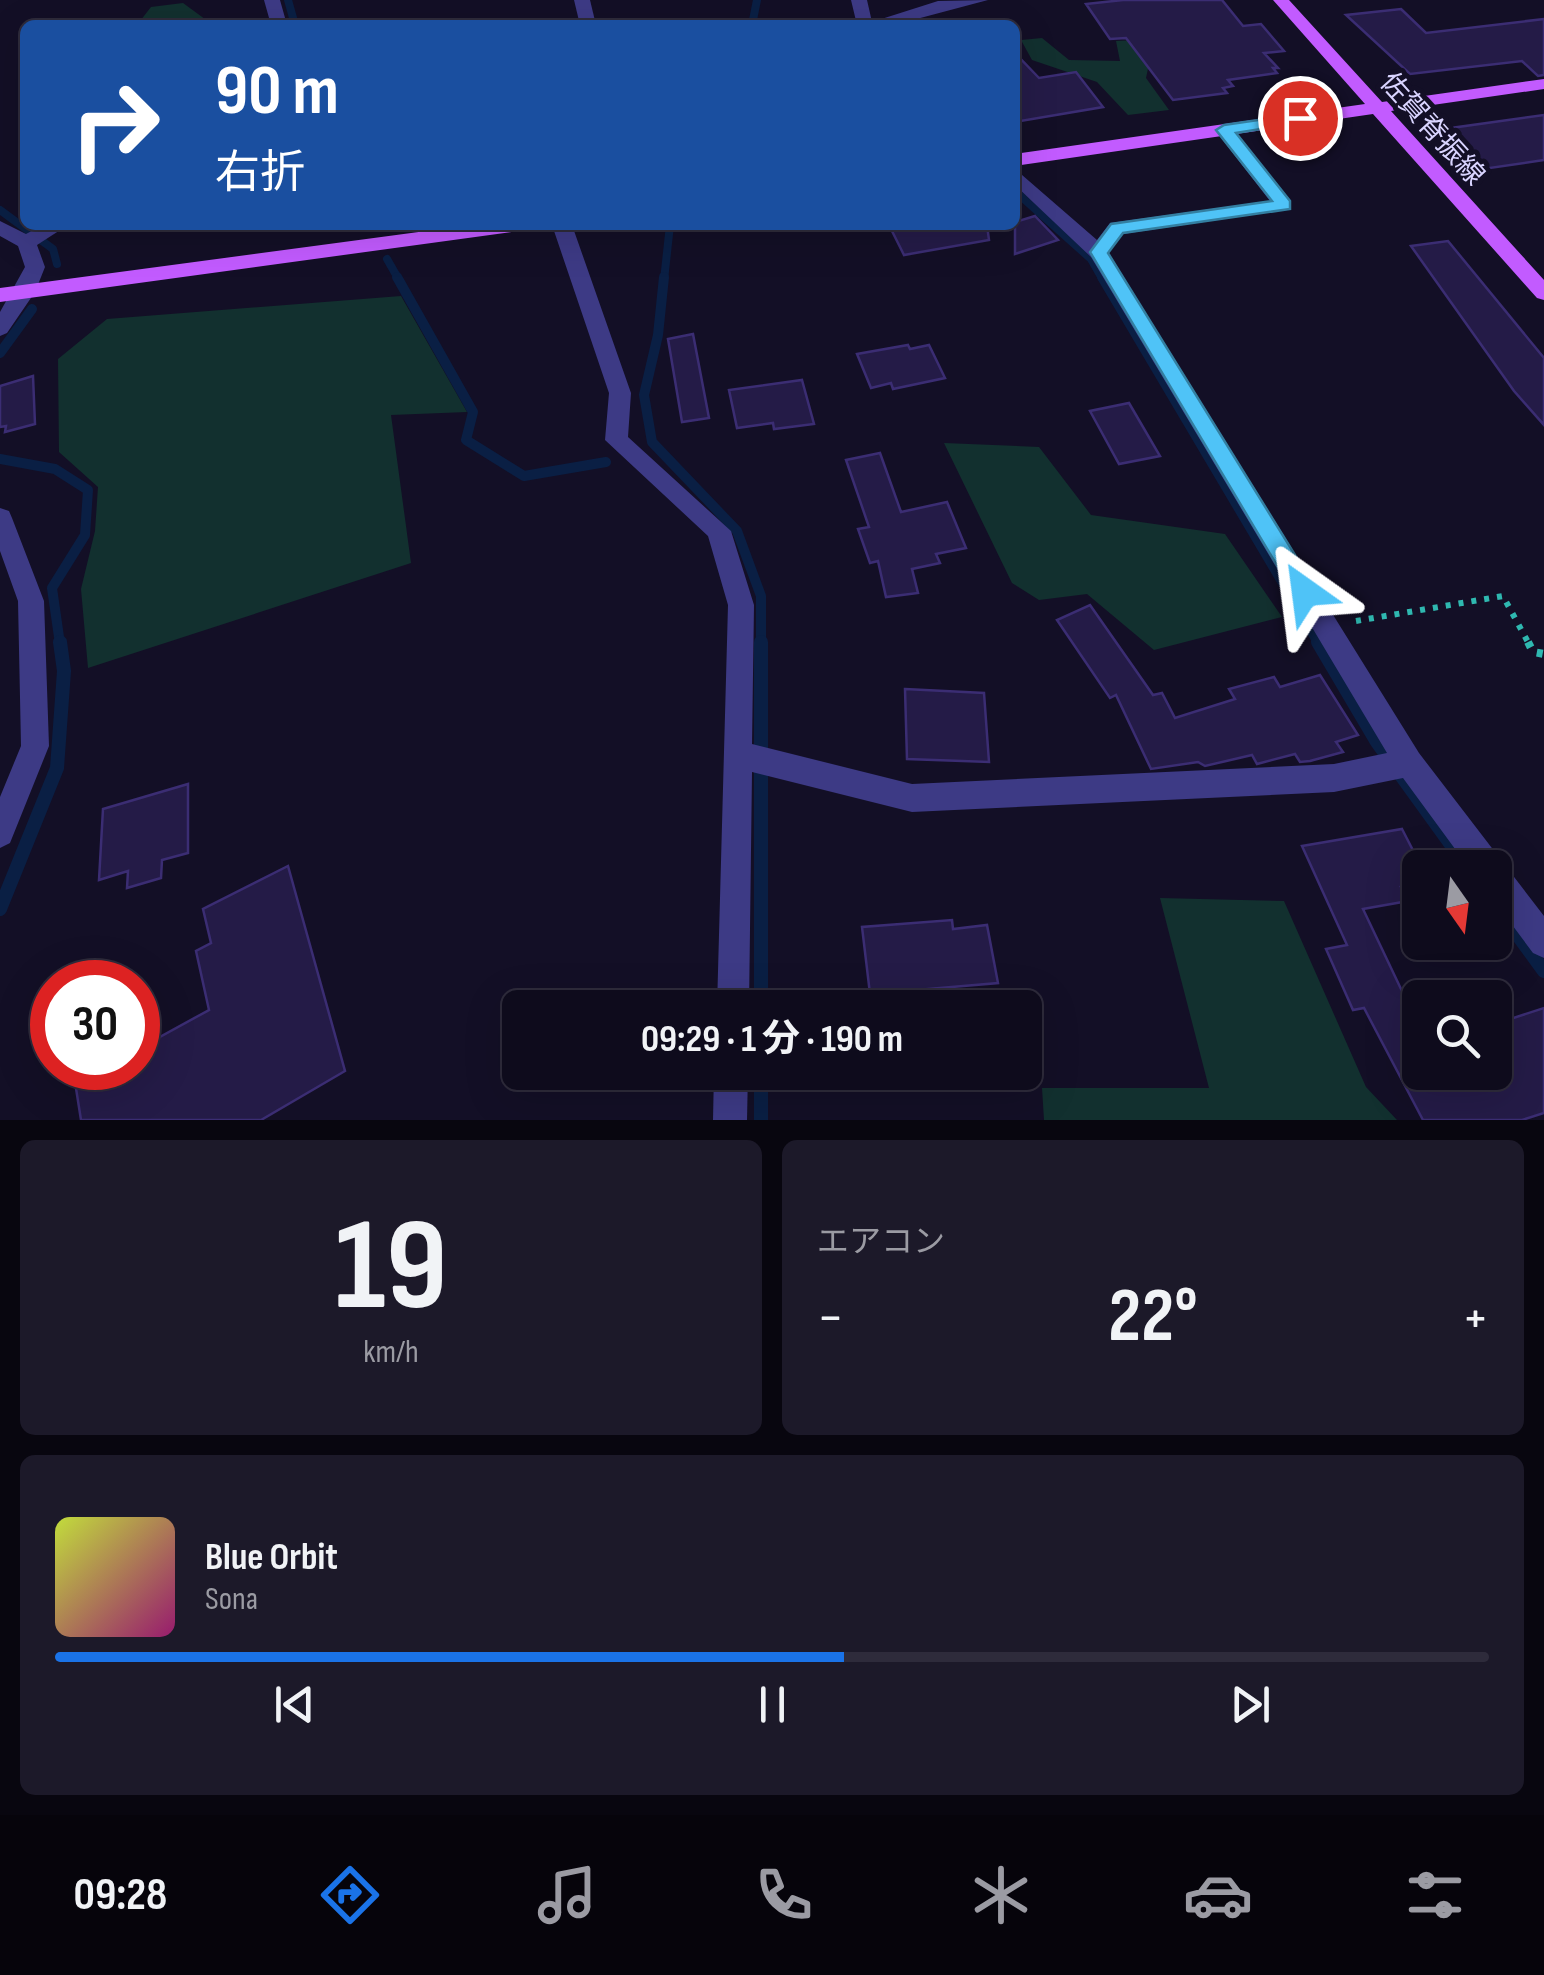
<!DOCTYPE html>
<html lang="ja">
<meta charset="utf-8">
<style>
:root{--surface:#0e0b1c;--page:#1c1929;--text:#f1f3f6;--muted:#9b9ba3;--line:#2e2b3b;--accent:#1a73e8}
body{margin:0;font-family:"Sofia Sans Condensed","Noto Sans JP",sans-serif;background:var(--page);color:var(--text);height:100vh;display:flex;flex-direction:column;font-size:38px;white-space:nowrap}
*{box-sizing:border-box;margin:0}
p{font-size:32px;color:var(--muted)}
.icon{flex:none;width:55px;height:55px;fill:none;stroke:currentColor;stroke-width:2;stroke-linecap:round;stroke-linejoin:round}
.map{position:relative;height:1120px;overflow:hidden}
.panel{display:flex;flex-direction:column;gap:20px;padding:20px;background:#08060f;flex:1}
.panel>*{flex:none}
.banner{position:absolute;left:20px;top:20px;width:1000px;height:210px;border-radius:15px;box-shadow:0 10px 40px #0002,0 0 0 2px var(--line);background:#1a4fa0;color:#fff;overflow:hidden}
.needle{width:65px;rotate:166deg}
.tools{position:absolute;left:1402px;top:850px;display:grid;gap:20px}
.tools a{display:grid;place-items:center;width:110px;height:110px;border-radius:15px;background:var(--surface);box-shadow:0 10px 40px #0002,0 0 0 2px var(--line);font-size:50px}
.speed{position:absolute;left:30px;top:960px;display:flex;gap:20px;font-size:50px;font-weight:700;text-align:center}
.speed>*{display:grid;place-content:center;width:130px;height:130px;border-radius:50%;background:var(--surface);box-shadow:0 10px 40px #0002,0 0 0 2px var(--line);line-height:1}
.speed .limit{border:15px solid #d22;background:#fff;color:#111}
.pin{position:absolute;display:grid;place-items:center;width:85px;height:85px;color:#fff;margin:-42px;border:5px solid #fff;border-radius:50%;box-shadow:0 2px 10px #0007}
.me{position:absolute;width:110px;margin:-55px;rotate:329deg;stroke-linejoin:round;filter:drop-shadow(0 0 8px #0008)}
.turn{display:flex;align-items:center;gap:35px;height:210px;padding:0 30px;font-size:45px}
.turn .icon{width:130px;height:130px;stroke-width:2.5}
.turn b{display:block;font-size:70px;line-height:85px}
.big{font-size:75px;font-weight:700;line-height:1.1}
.panel .card{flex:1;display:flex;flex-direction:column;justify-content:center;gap:15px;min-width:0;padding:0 35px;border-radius:15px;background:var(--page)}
.panel .dial{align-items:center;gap:0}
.dial b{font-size:130px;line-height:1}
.song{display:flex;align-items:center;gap:30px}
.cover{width:120px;height:120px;border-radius:15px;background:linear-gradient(135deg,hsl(70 70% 55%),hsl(320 70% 35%))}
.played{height:10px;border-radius:5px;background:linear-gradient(90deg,var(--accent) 55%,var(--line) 55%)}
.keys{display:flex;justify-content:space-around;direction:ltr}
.heat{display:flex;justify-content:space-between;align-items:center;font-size:55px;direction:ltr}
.panel .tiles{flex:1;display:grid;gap:20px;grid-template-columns:1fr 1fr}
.card:last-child{grid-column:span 2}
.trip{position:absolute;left:502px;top:990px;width:540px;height:100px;border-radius:15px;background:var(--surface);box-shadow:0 10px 40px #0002,0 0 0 2px var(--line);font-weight:700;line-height:100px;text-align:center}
.dock{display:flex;height:160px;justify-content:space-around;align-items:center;background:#06040b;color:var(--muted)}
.dock .icon{width:70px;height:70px}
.dock .current{color:var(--accent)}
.dock b{font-size:45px;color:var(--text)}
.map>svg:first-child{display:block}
</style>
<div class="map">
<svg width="1544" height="1120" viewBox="0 0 1544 1120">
<rect width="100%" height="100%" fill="#130f26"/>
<g fill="#12302f">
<polygon points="183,3 213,25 137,25 151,7"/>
<polygon points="1042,38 1069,60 1120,61 1116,41 1137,40 1150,59 1146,78 1169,110 1128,115 1097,82 1032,60 1021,40"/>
<polygon points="401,296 467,412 391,415 411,563 88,668 81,589 95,531 98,487 59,452 58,359 107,319"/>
<polygon points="944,443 1039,447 1091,515 1225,534 1282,617 1154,650 1087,594 1039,600 1012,583"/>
<polygon points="1160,898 1284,901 1366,1087 1397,1120 1044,1120 1042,1088 1209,1088"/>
</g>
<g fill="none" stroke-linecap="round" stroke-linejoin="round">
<g stroke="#0a1f44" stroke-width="8">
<polyline points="288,0 295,25"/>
<polyline points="752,25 757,0"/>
<polyline points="1015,191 1091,259 1103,280"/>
<polyline points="0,210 53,249 57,264"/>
<polyline points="387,259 399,280"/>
<polyline points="664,280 670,225"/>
</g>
<g stroke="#0a1f44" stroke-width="10">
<polyline points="397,277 473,412 466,440 524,476 606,462"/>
<polyline points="664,277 658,335 644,395 652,442 737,531 761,596 761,644"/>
<polyline points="1102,277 1319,644"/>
<polyline points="0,353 32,309"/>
<polyline points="0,459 55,469 88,490 85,535 52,588 60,644"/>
</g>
<g stroke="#0a1f44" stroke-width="14">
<polyline points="761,642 761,1008"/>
<polyline points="1318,642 1377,742 1468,868"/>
<polyline points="1495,904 1544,971"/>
<polyline points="0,909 57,768 64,671 60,642"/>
<polyline points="761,1072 761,1120"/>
</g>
</g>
<g fill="#241b47" stroke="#3b2d73" stroke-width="2.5">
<polygon points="1123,0 1222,0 1243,26 1261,24 1284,51 1264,53 1278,68 1273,68 1277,73 1228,80 1233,86 1223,88 1227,93 1173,100 1126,38 1110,39 1086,4"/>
<polygon points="1401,9 1426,33 1544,19 1544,75 1538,76 1522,61 1410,74 1346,15"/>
<polygon points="1015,53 1039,78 1076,72 1103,107 1015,122"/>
<polygon points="1544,115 1544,160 1483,169 1444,129"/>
<polygon points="1035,216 1058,240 1015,254 1015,222"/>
<polygon points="889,225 987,225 989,240 904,255"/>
<polygon points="1448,241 1544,358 1544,425 1514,391 1411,246"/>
<polygon points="693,334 709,418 682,422 668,339"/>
<polygon points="908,345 910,349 929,345 945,378 893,389 891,383 871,388 857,354"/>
<polygon points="33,376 35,424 5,432 6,426 0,427 0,386"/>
<polygon points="802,380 814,424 774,429 773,423 737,428 729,390"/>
<polygon points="1129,403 1160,456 1119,464 1090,411"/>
<polygon points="880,453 901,512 947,502 966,548 936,554 940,563 912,569 918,593 886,597 878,561 870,563 858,529 869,527 846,460"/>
<polygon points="1090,605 1153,695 1162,693 1175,718 1235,699 1229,689 1274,677 1280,687 1320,675 1358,735 1336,742 1343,752 1310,761 1300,762 1295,754 1257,764 1252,755 1205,766 1198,762 1151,769 1116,695 1110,698 1057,620"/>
<polygon points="905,689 984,693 989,762 907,759"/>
<polygon points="188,784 188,853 162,860 161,878 127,888 128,871 99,880 103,809"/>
<polygon points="1402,829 1420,864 1420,883 1401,887 1408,901 1363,909 1420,1029 1420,1072 1495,1072 1495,1024 1544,1008 1544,1113 1522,1120 1423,1120 1364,1008 1353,1010 1326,949 1347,945 1302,846"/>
<polygon points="288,866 345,1071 261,1120 81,1120 75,1082 103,1068 138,1068 138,1049 209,1010 196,951 211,943 203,909"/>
<polygon points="952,920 953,929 987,925 998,983 870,994 862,927"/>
</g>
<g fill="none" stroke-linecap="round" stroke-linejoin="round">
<polyline stroke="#2fb8b0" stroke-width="6" stroke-dasharray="5 8" stroke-linecap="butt" points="1356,621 1503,596 1529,644"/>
<polyline stroke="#2fb8b0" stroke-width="8" stroke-dasharray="6 9" stroke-linecap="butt" points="1528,642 1533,652 1544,654"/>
<g fill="#3d3a85" fill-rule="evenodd">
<polygon points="264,0 280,0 287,25 271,25"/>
<polygon points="574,0 590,0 596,25 580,25"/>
<polygon points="851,0 867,0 872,22 938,1 988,0 894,25 857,25"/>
<polygon points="1224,125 1230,126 1291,201 1291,209 1123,234 1108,253 1419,753 1544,916 1544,958 1533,953 1495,902 1495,868 1469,868 1403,778 1334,792 912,812 752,772 749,1008 717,1008 728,605 708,536 605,440 609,393 552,225 572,225 631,393 628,437 731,531 754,605 752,744 912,784 1334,764 1387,753 1091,257 1015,185 1015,169 1097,240 1110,223 1117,222 1270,201 1215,130"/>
<polygon points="0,221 26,234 43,225 68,225 37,245 45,267 35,292 7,333 0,336 0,312 25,267 18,246 0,236"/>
<polygon points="0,508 9,511 12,518 44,601 49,746 10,843 0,848 0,797 21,746 18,601 0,551"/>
<polygon points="714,1072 748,1072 747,1120 713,1120"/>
</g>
<g fill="#c25bff" fill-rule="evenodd">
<polygon points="1273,0 1289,0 1382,102 1544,79 1544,89 1391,111 1544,280 1544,300 1537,298 1373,114 1015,166 1015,154 1365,104"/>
<polygon points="471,225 529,225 519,231 0,302 0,288"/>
</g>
</g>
<polygon fill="#4fc3f7" stroke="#337fa1" stroke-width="2.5" points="1300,114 1306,115 1306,122 1236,133 1290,201 1290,209 1123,233 1108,253 1313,584 1316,592 1313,599 1297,599 1090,252 1111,224 1272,201 1216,130 1224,125"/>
<g text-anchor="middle" stroke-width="10" stroke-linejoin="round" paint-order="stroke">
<g font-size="28" fill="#d9d4ff" stroke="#130f26">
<text transform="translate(1433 128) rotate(48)" y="10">佐賀脊振線</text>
</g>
</g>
</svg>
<div class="tools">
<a><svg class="needle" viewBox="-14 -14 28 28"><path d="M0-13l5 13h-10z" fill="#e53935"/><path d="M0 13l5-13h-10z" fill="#9b9ba3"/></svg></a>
<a><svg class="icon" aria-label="search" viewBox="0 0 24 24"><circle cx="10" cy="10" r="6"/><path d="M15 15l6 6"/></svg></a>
</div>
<div class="speed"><div class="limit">30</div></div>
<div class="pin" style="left:1300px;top:118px;background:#d93025"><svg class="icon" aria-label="arrive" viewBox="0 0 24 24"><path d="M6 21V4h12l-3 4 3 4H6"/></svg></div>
<svg class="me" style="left:1305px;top:592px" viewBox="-20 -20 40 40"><path d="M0-17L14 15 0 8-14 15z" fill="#4fc3f7" stroke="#fff" stroke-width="4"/></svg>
<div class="trip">09:29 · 1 分 · 190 m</div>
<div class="banner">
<div class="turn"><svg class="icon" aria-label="right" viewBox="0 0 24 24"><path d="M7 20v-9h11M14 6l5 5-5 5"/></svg><div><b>90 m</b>右折</div></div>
</div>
</div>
<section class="panel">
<div class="tiles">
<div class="card dial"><b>19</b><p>km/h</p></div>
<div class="card"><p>エアコン</p>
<div class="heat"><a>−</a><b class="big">22°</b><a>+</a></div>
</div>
<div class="card">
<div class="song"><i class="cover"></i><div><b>Blue Orbit</b><p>Sona</p></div></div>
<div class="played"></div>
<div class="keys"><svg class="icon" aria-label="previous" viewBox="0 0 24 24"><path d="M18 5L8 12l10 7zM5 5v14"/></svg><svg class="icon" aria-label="pause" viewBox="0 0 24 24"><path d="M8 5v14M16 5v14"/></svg><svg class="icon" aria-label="next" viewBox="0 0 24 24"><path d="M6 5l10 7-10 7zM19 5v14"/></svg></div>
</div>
</div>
</section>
<nav class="dock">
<b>09:28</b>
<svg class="icon current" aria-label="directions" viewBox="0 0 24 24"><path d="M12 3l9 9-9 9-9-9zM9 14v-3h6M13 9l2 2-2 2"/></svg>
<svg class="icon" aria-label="music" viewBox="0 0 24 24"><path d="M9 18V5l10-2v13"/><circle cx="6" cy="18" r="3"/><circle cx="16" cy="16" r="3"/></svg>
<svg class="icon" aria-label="phone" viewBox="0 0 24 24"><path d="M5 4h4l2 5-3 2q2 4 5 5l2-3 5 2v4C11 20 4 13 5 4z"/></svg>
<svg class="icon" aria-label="climate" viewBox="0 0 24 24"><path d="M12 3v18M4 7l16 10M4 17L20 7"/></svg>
<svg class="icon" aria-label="car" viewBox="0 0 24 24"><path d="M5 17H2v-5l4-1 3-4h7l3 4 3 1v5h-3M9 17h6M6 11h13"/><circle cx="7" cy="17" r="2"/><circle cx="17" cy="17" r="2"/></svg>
<svg class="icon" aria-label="filters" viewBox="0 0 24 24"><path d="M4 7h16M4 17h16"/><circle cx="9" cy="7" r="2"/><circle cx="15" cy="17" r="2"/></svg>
</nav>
